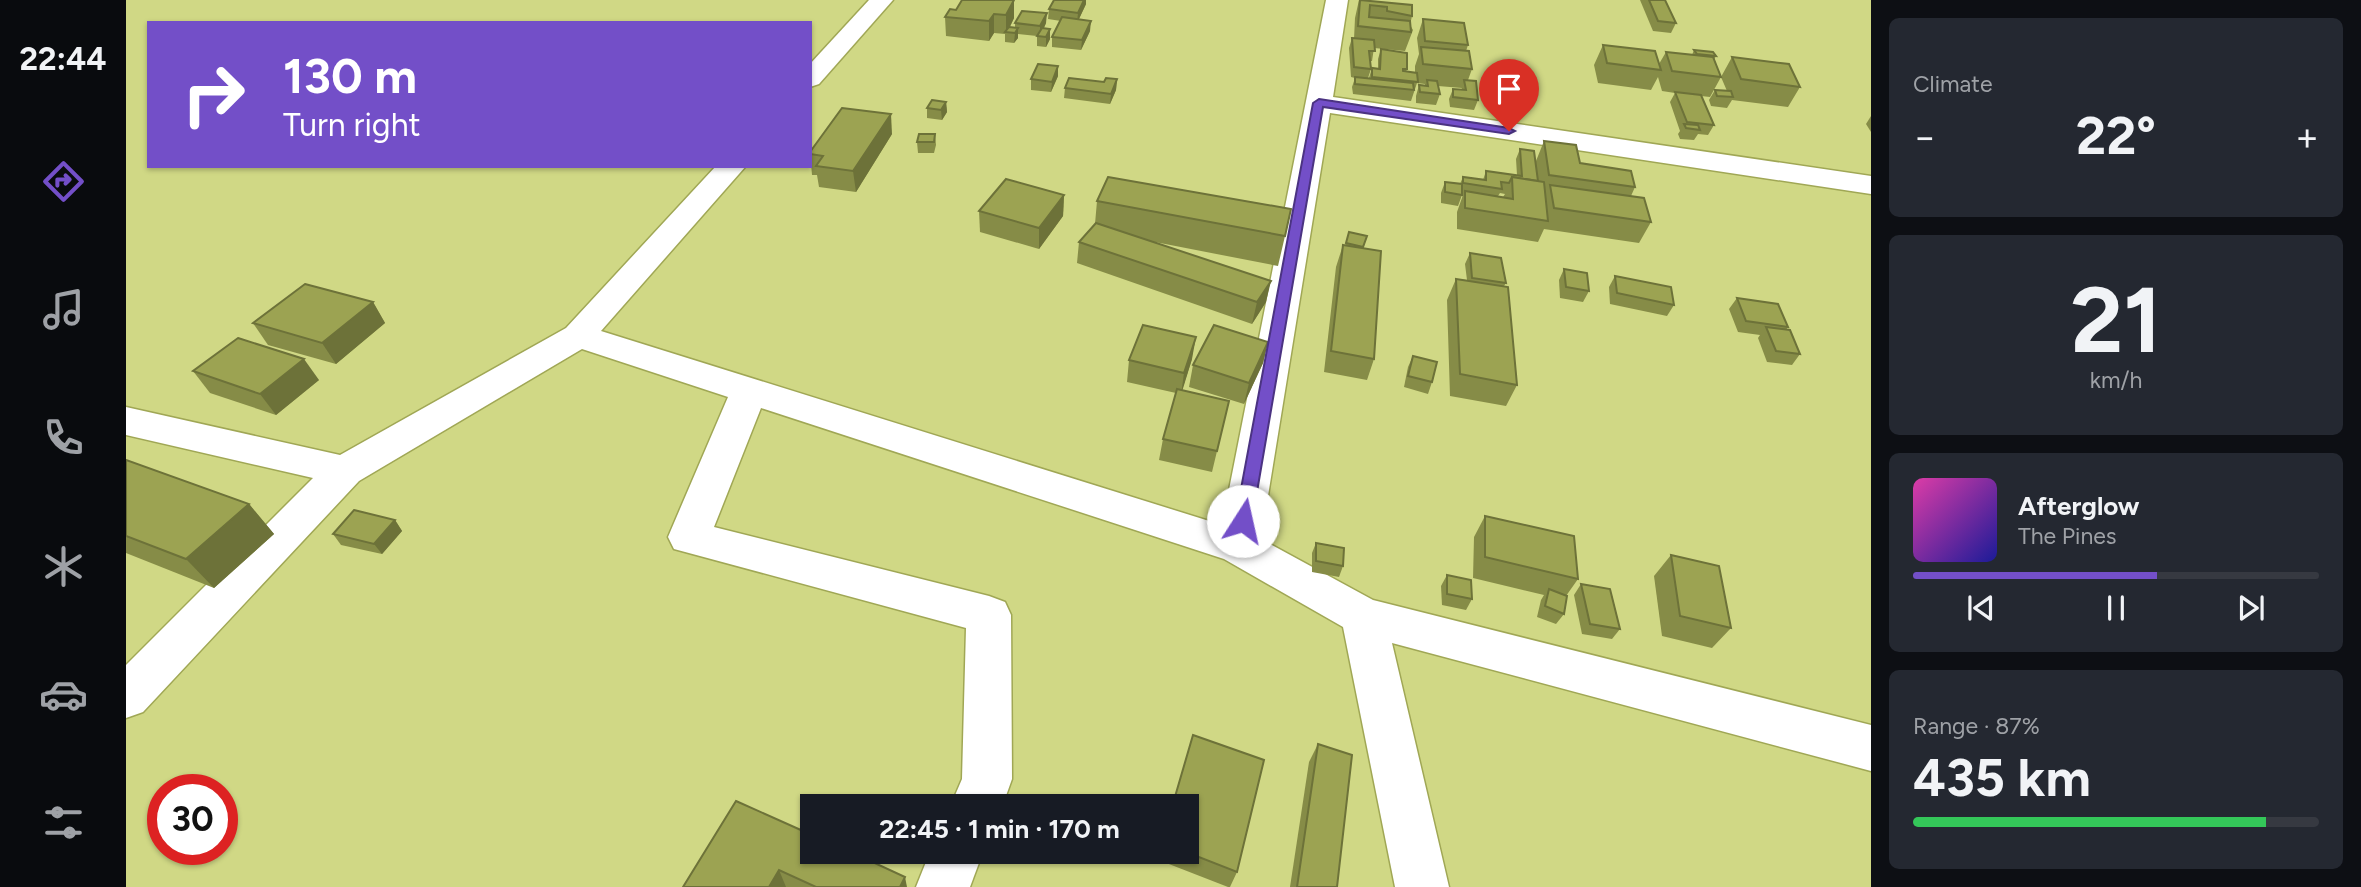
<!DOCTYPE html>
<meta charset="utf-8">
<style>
:root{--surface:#171b24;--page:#242831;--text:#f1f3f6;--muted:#9ea1a6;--line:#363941;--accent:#734fc8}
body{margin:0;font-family:Figtree,sans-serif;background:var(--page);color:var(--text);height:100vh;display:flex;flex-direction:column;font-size:26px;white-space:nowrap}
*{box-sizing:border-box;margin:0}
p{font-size:23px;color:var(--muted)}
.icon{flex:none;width:38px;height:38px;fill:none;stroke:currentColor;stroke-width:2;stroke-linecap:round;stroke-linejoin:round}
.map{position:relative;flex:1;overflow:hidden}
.panel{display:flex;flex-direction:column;gap:18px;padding:18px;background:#0d0f14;width:490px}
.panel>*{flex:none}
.banner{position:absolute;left:21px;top:21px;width:665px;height:147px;border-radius:0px;box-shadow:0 2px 5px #0004;background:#734fc8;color:#fff;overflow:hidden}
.speed{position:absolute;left:21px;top:774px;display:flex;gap:14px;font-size:35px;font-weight:700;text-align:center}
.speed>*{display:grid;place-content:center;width:91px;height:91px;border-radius:50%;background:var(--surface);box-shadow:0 2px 5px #0004;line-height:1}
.speed .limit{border:10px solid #d22;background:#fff;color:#111}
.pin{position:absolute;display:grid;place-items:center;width:60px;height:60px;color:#fff;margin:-72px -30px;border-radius:50% 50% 50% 0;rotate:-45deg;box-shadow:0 0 7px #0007}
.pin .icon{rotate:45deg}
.me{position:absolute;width:77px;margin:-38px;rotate:10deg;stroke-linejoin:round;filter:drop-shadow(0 0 5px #0008)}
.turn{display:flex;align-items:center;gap:24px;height:147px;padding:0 21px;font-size:32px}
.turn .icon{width:91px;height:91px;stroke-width:2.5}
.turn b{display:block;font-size:49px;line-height:60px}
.big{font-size:52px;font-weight:700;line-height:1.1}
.panel .widget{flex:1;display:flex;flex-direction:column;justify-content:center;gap:10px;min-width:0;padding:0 24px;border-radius:10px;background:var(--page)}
.panel .dial{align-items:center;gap:0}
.dial b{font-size:91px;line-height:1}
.song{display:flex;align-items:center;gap:21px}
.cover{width:84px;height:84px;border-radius:10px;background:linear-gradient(135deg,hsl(320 70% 55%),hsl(240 70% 35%))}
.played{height:7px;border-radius:4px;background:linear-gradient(90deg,var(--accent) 60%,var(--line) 60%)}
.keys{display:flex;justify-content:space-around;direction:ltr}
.heat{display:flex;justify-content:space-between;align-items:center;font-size:38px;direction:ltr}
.charge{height:10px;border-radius:5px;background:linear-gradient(90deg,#34c759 87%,var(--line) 0)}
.trip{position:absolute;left:674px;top:794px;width:399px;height:70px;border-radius:0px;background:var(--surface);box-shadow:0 2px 5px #0004;font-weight:700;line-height:70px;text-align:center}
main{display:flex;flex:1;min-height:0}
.dock{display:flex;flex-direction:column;width:126px;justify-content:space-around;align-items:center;background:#090b0e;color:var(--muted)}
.dock .icon{width:49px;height:49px}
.dock .selected{color:var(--accent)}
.dock b{font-size:32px;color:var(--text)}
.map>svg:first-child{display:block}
</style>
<main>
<nav class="dock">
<b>22:44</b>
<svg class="icon selected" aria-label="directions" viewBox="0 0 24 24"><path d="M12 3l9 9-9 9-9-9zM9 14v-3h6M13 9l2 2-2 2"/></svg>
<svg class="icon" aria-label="music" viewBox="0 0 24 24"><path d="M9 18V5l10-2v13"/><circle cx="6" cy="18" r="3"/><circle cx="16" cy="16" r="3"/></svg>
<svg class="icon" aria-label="phone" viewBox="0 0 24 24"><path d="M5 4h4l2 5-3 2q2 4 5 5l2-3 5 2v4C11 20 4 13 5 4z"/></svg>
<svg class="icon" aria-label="climate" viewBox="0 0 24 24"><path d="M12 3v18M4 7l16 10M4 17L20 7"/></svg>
<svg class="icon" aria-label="car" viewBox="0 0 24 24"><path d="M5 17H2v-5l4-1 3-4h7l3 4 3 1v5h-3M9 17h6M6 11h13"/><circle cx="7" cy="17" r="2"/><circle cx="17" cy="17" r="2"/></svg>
<svg class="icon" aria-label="filters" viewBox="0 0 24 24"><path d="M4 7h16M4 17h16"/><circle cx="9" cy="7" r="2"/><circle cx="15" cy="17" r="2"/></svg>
</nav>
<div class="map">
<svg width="1745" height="887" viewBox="0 0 1745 887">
<rect width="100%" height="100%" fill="#d0d885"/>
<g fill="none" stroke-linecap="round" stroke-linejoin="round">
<g stroke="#a0a755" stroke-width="3">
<g id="street">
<polygon points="743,0 767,0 693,84 684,87 684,64"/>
<polygon points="1200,0 1222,0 1207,97 1745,176 1745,194 1204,113 1135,539 1247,600 1745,725 1745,771 1266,643 1323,887 1269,887 1217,627 1098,559 635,408 588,527 863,596 879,602 885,615 886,779 876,807 824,807 836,779 840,628 548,549 542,537 602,397 456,349 233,481 17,712 0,718 0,665 187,478 0,435 0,407 214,455 440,328 590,166 620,166 475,331 1096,525"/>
<polygon points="804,852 857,852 844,887 790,887"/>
</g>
</g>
<use href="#street" fill="#fff" fill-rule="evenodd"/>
</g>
<g fill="#868c47" fill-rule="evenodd">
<polygon points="888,0 888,18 884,27 889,28 889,23 920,23 918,28 924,39 920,47 911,46 911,36 892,34 892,38 888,43 879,42 879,34 868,33 863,41 820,36 819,17 830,10"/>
<polygon points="928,0 960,0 960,4 953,19 964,31 955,50 926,47 926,37 935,21 922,19 923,9"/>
<polygon points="1233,0 1237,0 1286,16 1284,25 1287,30 1279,51 1248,48 1246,61 1244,61 1245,69 1242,78 1243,78 1246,68 1252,69 1252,59 1255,49 1281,69 1280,72 1289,73 1289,66 1293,54 1291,38 1297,19 1342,45 1340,51 1346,69 1342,80 1352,100 1348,110 1324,107 1323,99 1327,89 1335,90 1336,88 1312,86 1314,94 1310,105 1290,103 1290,96 1293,85 1299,86 1299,84 1291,83 1285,101 1227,94 1226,87 1229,78 1225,77 1223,48 1226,38 1228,39 1229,18"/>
<polygon points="1514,0 1539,0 1550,23 1545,33 1527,31"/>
<polygon points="1477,45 1533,64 1540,52 1566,55 1568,50 1590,56 1588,60 1595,77 1584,97 1575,96 1588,125 1582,135 1572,134 1568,140 1554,139 1552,134 1554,131 1544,102 1549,93 1536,91 1532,77 1525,90 1472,83 1468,65"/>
<polygon points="1606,57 1674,87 1662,107 1606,100 1601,108 1585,106 1583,100 1589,90 1601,91 1595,77"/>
<polygon points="932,66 932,76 925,92 905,90 905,79"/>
<polygon points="991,79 990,90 984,104 938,98 939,88 978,82"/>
<polygon points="820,102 821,112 816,120 801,118 801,108"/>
<polygon points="1745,116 1745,132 1740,124"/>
<polygon points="766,134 730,192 693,187 691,175 686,175 684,152"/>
<polygon points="809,134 810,145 808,153 792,153 791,142"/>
<path d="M1418,141L1454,163L1509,187L1505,196L1525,222L1513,243L1418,229L1412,242L1331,229V212L1337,195H1336L1332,206L1315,203V193L1319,182L1334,184L1337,177L1357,180L1360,171L1391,175L1390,159L1394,149L1410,161ZM1374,193L1379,194L1377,197L1372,196Z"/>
<polygon points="938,195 937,216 913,249 854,232 853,211"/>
<polygon points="971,201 1159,236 1152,266 1029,242 1140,302 1126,324 951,263 953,242 969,224"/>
<polygon points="1223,232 1241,236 1237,249 1248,359 1241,380 1198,372 1210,267 1217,245 1219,246"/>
<polygon points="1344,253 1380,283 1378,286 1391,385 1380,406 1324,396 1321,300 1330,279 1341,280 1339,264"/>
<polygon points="1438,269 1463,291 1457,302 1434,298 1433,280"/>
<polygon points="1489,276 1548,305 1541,316 1484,304 1483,287"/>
<polygon points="1611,298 1662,327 1660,330 1674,354 1666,365 1641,362 1632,338 1634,335 1612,332 1603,309"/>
<polygon points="247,302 259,323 210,364 142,345 127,323"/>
<polygon points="1142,342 1137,363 1118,404 1063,387 1067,365"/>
<polygon points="1287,356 1306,382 1302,394 1278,387 1282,367"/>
<polygon points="1066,359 1056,390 1103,401 1086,472 1033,460 1037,439 1050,393 1001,382 1003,360"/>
<polygon points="67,371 193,380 150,415 84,393"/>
<polygon points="0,460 123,504 148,534 88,588 0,553"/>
<polygon points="1359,516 1452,579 1440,596 1438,614 1430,624 1411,617 1415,600 1418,595 1347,578 1348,537"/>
<polygon points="269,520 276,531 256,554 215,545 207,534"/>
<polygon points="1190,543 1217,566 1213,577 1186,572 1186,553"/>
<polygon points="1545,555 1605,628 1586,648 1536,636 1528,576"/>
<polygon points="1321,575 1346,599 1340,610 1316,605 1315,586"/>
<polygon points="1455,584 1494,629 1486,639 1456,634 1448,595"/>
<polygon points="1192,744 1211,887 1164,887 1183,762"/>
<polygon points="610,801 774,887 557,887"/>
<polygon points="1032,852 1060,852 1111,872 1104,887 1102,887 1030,859"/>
</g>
<g fill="#6d7239">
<polygon points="888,0 888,18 881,32 880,32 880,15"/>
<polygon points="958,0 960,0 960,4 951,23 952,13"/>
<polygon points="921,13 920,23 914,36 914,26"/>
<polygon points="868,14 868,33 863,41 863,21"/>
<polygon points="965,21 964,31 955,50 956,40"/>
<polygon points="892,28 892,38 888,43 889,33"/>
<polygon points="924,29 924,39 920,47 920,37"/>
<polygon points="932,66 932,76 925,92 926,82"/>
<polygon points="991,79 990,90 984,104 985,94"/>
<polygon points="820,102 821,112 816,120 815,110"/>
<polygon points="765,114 766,134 730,192 727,171"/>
<polygon points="938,195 937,216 913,249 913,228"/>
<polygon points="1145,281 1140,302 1126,324 1131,302"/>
<polygon points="247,302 259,323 210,364 196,343"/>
<polygon points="1070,337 1066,359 1055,395 1058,373"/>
<polygon points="1142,342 1137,363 1118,404 1123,383"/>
<polygon points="178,359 193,380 150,415 134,394"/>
<polygon points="123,504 148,534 88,588 60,559"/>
<polygon points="269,520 276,531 256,554 248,544"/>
<polygon points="653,870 660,887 643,887"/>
<polygon points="779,877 781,887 774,887"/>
</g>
<g fill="#9ca352" stroke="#6d7239" stroke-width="2">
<polygon points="836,0 888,0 880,15 868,14 863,21 819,17 824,9 830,10"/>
<polygon points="928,0 958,0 952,13 923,9"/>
<polygon points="1234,0 1286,5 1286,16 1261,11 1261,7 1244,5 1243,17 1284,21 1285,32 1232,26"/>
<polygon points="1523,0 1539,0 1550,23 1532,21"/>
<polygon points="896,11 921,13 914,26 889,23"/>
<polygon points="936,17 965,21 956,40 926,37"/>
<polygon points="1297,19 1338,23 1342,45 1299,41"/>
<polygon points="883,27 892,28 889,33 879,32"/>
<polygon points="916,28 924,29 920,37 911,36"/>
<polygon points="1226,38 1248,40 1249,51 1243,51 1245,69 1228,67"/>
<polygon points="1477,45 1529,51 1535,70 1481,63"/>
<polygon points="1295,47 1343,51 1346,69 1297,64"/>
<polygon points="1255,49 1281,53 1281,69 1277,69 1277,71 1291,73 1292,82 1246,77 1246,68 1254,69"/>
<polygon points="1568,50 1587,52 1590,56 1571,54"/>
<polygon points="1540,52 1587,57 1595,77 1546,71"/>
<polygon points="1606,57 1663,64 1674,87 1615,79"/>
<polygon points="912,64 932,66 926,82 905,79"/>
<polygon points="1229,77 1287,83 1288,90 1229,84"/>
<polygon points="943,78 978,82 980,78 991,79 985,94 939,88"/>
<polygon points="1301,80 1311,81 1314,94 1294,92 1293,85 1302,86"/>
<polygon points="1338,80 1350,81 1352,100 1327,97 1327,89 1340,90"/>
<polygon points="1589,90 1605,91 1607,97 1591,96"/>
<polygon points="1549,92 1575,95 1588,125 1561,122"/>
<polygon points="806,100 820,102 815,110 801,108"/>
<polygon points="716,108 765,114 727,171 690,166 697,156 684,154 684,152"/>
<polygon points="1558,124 1572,125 1574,130 1560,128"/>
<polygon points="793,134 809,134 808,142 791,142"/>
<polygon points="1418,141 1450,145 1454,163 1505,171 1509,187 1423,175"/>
<polygon points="1394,149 1408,151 1412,181 1386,177 1383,183 1375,182 1376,189 1337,183 1337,177 1360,180 1360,171 1396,176"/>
<polygon points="982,177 1165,209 1159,236 971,201"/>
<polygon points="1386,177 1418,182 1422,221 1339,208 1339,191 1387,199"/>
<polygon points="880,179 938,195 913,228 853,211"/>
<polygon points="1319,182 1336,184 1336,195 1319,192"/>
<polygon points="1424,185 1518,198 1525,222 1428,208"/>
<polygon points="970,223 1145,281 1131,302 953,242"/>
<polygon points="1223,232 1241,236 1237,247 1220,243"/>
<polygon points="1217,245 1255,251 1248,359 1205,351"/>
<polygon points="1344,253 1375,258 1380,283 1346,278"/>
<polygon points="1438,269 1461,273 1463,291 1440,287"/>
<polygon points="1489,276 1545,287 1548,305 1491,293"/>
<polygon points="1330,279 1382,287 1391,385 1334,374"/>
<polygon points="179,284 247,302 196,343 127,323"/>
<polygon points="1611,298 1652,304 1662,327 1620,321"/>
<polygon points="1017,325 1070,337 1058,373 1003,360"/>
<polygon points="1088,325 1142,342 1123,383 1067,365"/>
<polygon points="1640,327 1664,330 1674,354 1650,351"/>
<polygon points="112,338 178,359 134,394 67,371"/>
<polygon points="1287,356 1311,362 1306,382 1282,376"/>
<polygon points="1051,389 1103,401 1091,451 1037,439"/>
<polygon points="0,460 123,504 60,559 0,536"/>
<polygon points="228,510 269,520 248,544 207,534"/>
<polygon points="1359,516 1448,536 1452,579 1359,557"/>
<polygon points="1190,543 1218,548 1217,566 1190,561"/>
<polygon points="1545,555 1593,566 1605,628 1554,616"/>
<polygon points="1321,575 1345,580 1346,599 1321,594"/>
<polygon points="1455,584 1484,589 1494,629 1464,624"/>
<polygon points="1423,589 1441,596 1438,614 1419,606"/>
<polygon points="1067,735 1138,760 1111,872 1060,852 1060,807 1046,807"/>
<polygon points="1192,744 1226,755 1211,887 1171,887"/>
<polygon points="610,801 686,835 686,852 725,852 779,877 774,887 690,887 653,870 643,887 557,887"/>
</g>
<polygon fill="#734fc8" stroke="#4b3382" stroke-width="2" points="1193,99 1383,128 1389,131 1383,134 1197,107 1126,521 1123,526 1111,526 1109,521 1187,103"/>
</svg>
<div class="speed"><div class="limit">30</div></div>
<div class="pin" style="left:1383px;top:131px;background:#d93025"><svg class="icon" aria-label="arrive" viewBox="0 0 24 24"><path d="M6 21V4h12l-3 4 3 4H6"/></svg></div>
<svg class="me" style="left:1117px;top:521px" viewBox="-20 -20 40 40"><circle r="19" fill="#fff"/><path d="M0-13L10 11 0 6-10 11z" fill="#734fc8"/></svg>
<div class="trip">22:45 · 1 min · 170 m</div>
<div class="banner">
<div class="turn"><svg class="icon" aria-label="right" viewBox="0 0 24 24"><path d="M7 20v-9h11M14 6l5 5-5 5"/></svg><div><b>130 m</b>Turn right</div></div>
</div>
</div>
<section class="panel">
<div class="widget"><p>Climate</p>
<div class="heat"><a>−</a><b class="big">22°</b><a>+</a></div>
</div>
<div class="widget dial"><b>21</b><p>km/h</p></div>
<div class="widget">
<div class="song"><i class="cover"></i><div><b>Afterglow</b><p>The Pines</p></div></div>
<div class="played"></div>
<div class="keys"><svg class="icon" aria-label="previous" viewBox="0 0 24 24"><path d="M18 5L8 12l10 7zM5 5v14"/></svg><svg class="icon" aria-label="pause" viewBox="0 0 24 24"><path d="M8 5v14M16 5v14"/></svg><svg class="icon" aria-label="next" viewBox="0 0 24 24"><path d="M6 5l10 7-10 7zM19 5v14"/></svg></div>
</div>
<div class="widget"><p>Range · 87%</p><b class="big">435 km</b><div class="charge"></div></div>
</section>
</main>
